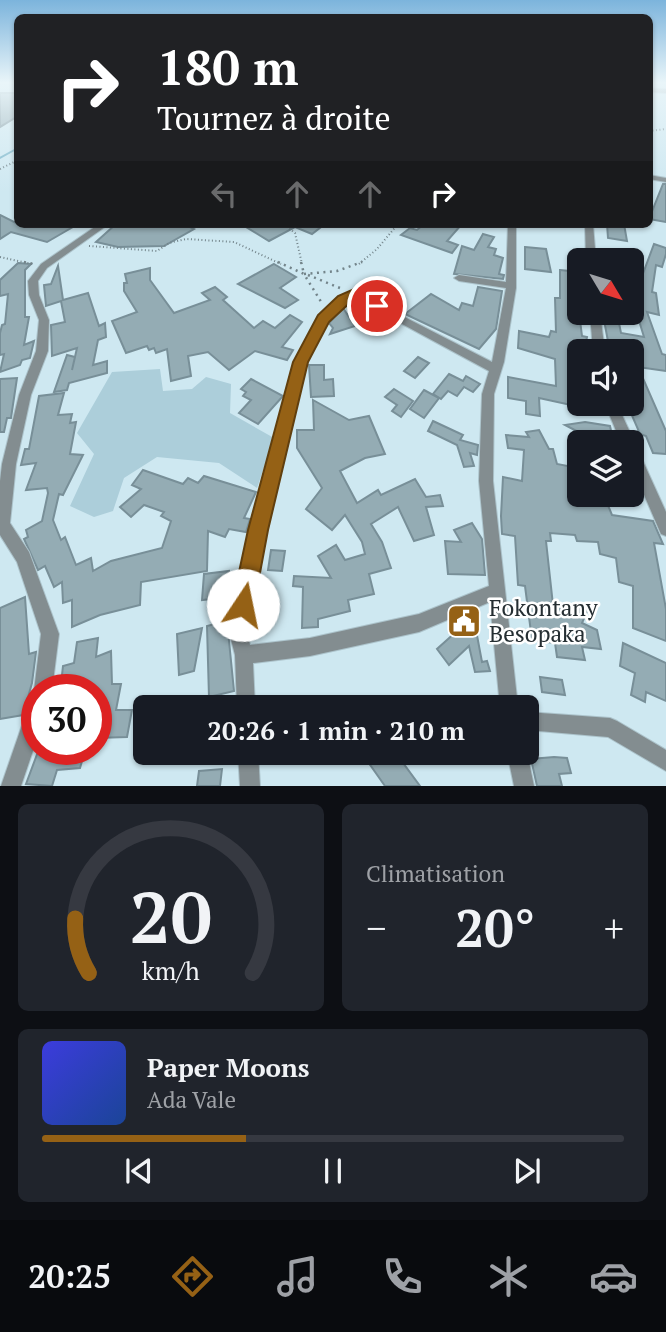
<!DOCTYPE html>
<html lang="fr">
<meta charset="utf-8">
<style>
:root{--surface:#171b24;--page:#20242c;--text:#f1f3f6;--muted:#9ea1a6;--line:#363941;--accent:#956115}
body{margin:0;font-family:"PT Serif",serif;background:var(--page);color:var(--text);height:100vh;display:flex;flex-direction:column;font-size:26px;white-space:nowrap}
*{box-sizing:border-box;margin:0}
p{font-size:23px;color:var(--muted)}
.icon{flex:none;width:38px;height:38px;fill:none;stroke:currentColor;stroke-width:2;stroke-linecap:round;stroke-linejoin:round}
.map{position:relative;height:786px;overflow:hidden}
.side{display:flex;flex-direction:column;gap:18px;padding:18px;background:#0d0f14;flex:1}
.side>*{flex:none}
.banner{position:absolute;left:14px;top:14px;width:639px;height:214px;border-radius:10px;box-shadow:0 2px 5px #0004;background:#202124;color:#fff;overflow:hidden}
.needle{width:46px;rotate:128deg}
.fabs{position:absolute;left:567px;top:248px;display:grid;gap:14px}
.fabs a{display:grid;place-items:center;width:77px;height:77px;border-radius:10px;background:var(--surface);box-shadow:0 2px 5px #0004;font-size:35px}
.speed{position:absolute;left:21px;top:674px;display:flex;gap:14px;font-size:35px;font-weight:700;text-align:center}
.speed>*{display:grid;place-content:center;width:91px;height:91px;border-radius:50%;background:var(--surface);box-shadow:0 2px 5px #0004;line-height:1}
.speed .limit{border:10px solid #d22;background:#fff;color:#111}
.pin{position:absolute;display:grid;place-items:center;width:60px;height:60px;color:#fff;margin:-30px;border:4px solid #fff;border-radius:50%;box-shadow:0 2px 7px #0007}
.me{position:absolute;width:77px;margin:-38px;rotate:11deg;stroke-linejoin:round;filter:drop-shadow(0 0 5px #0008)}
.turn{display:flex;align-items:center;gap:24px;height:147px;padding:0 28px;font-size:32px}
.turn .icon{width:91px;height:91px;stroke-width:2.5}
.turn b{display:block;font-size:49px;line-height:60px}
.lanes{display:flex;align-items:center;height:66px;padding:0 28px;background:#0003;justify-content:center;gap:35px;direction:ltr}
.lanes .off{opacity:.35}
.big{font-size:52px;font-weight:700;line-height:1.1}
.side .card{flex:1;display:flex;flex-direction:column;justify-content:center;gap:10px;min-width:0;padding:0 24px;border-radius:10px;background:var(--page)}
.side .dial{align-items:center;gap:0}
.dial svg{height:182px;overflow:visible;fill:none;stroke:var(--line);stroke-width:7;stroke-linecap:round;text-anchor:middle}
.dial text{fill:var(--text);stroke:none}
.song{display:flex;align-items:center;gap:21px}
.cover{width:84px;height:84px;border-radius:10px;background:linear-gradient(135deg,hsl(240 70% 55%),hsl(220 70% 35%))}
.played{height:7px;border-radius:4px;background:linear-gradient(90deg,var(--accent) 35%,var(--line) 35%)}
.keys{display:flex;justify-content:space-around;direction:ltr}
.heat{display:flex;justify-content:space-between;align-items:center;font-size:38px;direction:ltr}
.side .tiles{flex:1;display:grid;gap:18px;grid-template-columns:1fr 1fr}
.card:last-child{grid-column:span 2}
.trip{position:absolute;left:133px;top:695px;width:406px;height:70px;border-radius:10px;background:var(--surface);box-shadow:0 2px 5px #0004;font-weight:700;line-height:70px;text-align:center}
.tabs{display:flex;height:112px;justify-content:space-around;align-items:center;background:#090b0e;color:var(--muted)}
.tabs .icon{width:49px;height:49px}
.tabs .current{color:var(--accent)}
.tabs b{font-size:32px;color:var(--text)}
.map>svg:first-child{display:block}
</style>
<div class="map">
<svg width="666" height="786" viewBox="0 0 666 786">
<rect width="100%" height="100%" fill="#cee8f1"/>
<polygon fill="#acceda" points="160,369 163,391 192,389 206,377 231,384 230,413 274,438 257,488 219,463 157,457 124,478 113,511 94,517 70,506 94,454 77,433 112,372"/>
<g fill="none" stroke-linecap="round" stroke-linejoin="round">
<polyline stroke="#7ab5c9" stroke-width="2" points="0,158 18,148"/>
</g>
<g fill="#94acb4" stroke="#788f98" stroke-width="2">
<polygon points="0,93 18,93 18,116 0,127"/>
<polygon points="663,184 666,184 666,222 649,219"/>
<polygon points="0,215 18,224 78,224 47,242 11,232 0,239"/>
<polygon points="116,224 184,224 194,229 164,246 118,247 96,242"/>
<polygon points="241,224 325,224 312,234 295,227 269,241"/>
<polygon points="424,224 462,224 447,241 458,245 452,253 401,235 410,228 417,230"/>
<polygon points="607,224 624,224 627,241 608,238"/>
<polygon points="483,234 494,237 488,247 496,249 494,255 503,258 499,274 504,275 503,279 454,274 462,246 474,250"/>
<polygon points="654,244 666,248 666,254 662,267 656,265 652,292 656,293 659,315 647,312 662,354 666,355 666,371 638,367 666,431 666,454 653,453 646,436 640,434 627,404 632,404 632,352 610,352 604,320 619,323 621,333 644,337 637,314 632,313 632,303"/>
<polygon points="525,247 546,249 551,272 525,269"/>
<polygon points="18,263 31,264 25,270 25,317 29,317 24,345 34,341 30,358 22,360 20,365 0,372 4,354 0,355 0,333 2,325 5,324 8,294 0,296 0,280"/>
<polygon points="274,264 296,277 280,288 298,300 285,308 238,284"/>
<polygon points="58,266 63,300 88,293 99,326 105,323 106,337 98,340 93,365 107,361 107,373 69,383 67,390 54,392 67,355 75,357 72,370 77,348 52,356 51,325 65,322 61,301 46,306 44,285 51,284"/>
<polygon points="150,268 150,280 174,313 210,300 202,293 215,287 227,297 223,300 254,328 263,321 275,328 290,315 302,322 282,347 293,350 287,360 255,351 229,370 208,352 188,356 191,376 171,381 167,349 156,353 154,348 149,350 147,346 126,353 112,321 137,312 124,291 124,283 127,283 125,274"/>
<polygon points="560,270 579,272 579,313 582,336 587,337 585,347 572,343 568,369 571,405 539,398 540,416 526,414 526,401 508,398 508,377 556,386 555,359 518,348 519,331 549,337 551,331 556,332 555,298 560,298"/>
<polygon points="478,287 502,291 496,329 479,349 405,314 431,294 459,310 462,303 473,306"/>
<polygon points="343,308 355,326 330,334 333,328 329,323"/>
<polygon points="418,357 429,363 415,378 404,371"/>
<polygon points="309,365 324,365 324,380 333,379 334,396 311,397"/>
<polygon points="449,374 463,381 466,376 480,384 473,392 464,387 457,396 448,391 441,399 433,394"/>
<polygon points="17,378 11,418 7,418 4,432 0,432 0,379"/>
<polygon points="251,379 283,396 258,424 239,413 251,400 243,396 246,392 241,389"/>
<polygon points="394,389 413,401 401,417 392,411 397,405 385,397"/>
<polygon points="424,390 439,398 424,418 410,409"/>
<polygon points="64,393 58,415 72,414 70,423 76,422 70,454 83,455 63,495 59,494 53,520 61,540 65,537 76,565 91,558 93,571 111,561 162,548 171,521 161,516 164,512 144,505 131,517 120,507 141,489 132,485 143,470 183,484 188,478 198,483 204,476 256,492 244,518 250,519 246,532 229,529 225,537 208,531 207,571 141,582 140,605 100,615 72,627 72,600 63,603 62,582 54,587 45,566 38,570 24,539 28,537 26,530 42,521 48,493 47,488 26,490 36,463 21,465 25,449 29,449 39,396"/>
<polygon points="313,400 349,420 369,416 385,454 365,458 340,471 357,503 378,490 381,495 415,479 426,497 440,495 443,506 426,507 434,535 414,541 398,507 371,524 382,542 391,568 369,574 374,594 348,600 350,611 318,619 318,627 302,628 303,587 293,586 294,576 331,578 318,556 336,545 345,560 365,554 362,542 345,515 332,530 306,509 322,488 297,448 297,430 314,430"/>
<polygon points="433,421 463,435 460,440 478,445 477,455 470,453 474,466 464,467 457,445 428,431"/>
<polygon points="585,422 610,426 613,440 584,435 565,425"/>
<polygon points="539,430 549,449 553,449 557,464 573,467 579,504 607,503 612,515 653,521 663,544 654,543 666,609 666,641 633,628 633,586 619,582 616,558 600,554 598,542 577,541 575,535 550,533 551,541 546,541 553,605 588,609 582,623 597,630 601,649 582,647 585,660 557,657 555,643 532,640 525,586 518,585 515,536 502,534 501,516 503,477 522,481 524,450 508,448 506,435 529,437 526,432"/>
<polygon points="472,523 482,539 485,575 448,574 445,541 461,542 454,530"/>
<polygon points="271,550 285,551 282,571 268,570"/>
<polygon points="229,571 228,597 202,600 204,574"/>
<polygon points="25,597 29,654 36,652 32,683 23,715 0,719 0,608"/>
<polygon points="468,614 473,614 482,662 487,661 490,671 475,672 469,646 449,665 437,649 457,631 455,620"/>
<polygon points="227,621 234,691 209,697 207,626"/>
<polygon points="202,628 194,671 179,675 177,634"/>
<polygon points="98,638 96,657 111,651 112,684 121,684 116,710 132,710 127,737 96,738 96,690 77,690 80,679 61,684 63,666 74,663 77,642"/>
<polygon points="623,643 666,663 666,701 646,692 645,702 631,695 635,673 620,666"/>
<polygon points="540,677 562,680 565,695 542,692"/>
<polygon points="39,749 85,751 80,768 57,770 52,786 26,784"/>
<polygon points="361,752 395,752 420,786 385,786"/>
<polygon points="554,757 567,758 571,773 559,774 562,786 537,786 531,759"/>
<polygon points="222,769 220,786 197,786 199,771"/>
</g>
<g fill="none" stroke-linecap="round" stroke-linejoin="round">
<g stroke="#acc3cb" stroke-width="2">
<g id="minor">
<polygon points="649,88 666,89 666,93 649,92"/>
<polygon points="649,175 666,178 666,182 649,179"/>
<polygon points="99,224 109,224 47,268 38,281 39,295 49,320 48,351 31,395 16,464 10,523 29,552 59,634 52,690 37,690 37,697 34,690 41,634 17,562 0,535 0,481 2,464 19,395 36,351 39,320 29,295 28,281 41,264"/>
<path d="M508,224H516V288L504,362L494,394L493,481L518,707H500L490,602L419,632L310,656L253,663L255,707H237L235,655L229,632L240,578L295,362L319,316L338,297L354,291L492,362L506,288L459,281L454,278L459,275L506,282ZM354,298L489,371L482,394L479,481L489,586L419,614L310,638L250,645L247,632L256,578L307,362L327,321L346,301Z"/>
<polygon points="585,224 593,224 596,261 586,261"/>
<polygon points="590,313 600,313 605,352 593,352"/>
<polygon points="605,404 617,404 635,443 633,446 637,448 666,512 666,536 661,534 632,467 632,443 621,443"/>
<polygon points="37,700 37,739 21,786 1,786 30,702"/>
<polygon points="527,712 610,718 617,721 666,750 666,771 608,737 527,730"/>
<polygon points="238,752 258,752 260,786 240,786"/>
<polygon points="507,752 527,752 534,786 514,786"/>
</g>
</g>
<g stroke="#73848a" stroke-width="2" stroke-dasharray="1 2.5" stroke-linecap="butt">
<polyline points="649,131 666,129"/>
<polyline points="0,169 18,160"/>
<polyline points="284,224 295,233 302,264"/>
<polyline points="89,246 157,251 169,243 186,239 234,242 281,264"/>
<polyline points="0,257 32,264"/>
<polyline points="359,264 377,249 398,224"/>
</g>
<g stroke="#73848a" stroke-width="2.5" stroke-dasharray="2 4.5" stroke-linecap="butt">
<polyline points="24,262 34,264"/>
<polyline points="278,262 304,274 323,305"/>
<polyline points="301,262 304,274"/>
<polyline points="304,274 337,271 362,262"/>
<polyline points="308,275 340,288"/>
</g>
<use href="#minor" fill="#838d90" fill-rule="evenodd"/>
</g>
<linearGradient id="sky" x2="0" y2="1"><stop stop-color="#7cb4dc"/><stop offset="0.43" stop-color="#e9f5f9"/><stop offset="1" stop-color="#e9f5f9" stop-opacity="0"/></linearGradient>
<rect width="666" height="192" fill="url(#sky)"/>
<polygon fill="#956115" stroke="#613f0e" stroke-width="2" points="354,289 384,306 377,311 354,299 329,322 308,362 268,530 254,605 250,612 243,616 235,612 232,605 248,530 293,362 318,315 338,296"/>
<defs>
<g id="civic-square" transform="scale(1.75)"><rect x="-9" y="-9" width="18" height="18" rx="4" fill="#956115" stroke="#fff"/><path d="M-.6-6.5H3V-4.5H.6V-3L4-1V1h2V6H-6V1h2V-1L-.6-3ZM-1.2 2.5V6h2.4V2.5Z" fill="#fff"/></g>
</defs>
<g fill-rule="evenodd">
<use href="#civic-square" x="464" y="621"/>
</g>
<g text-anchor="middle" stroke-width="5" stroke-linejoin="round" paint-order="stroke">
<g font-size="23" fill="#252e32" stroke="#fff" text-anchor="start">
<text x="489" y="616">Fokontany<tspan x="489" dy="26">Besopaka</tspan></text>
</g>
</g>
</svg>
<div class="fabs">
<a><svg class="needle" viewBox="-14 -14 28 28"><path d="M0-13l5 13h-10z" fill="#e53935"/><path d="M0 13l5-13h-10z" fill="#9ea1a6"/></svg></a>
<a><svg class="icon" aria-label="sound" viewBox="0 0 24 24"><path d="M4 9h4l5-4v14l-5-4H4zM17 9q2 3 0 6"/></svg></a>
<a><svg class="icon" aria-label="layers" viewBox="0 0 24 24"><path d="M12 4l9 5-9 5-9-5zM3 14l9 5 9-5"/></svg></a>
</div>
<div class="speed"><div class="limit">30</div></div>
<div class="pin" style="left:377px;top:306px;background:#d93025"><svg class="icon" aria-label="arrive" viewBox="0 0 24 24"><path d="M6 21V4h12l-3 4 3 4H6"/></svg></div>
<svg class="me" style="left:243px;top:605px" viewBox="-20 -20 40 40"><circle r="19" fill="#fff"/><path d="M0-13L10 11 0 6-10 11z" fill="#956115"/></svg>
<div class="trip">20:26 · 1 min · 210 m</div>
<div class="banner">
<div class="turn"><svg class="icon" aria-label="right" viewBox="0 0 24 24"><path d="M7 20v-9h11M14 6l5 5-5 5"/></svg><div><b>180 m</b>Tournez à droite</div></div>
<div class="lanes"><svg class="icon off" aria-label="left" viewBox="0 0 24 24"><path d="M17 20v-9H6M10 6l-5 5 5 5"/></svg><svg class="icon off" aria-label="ahead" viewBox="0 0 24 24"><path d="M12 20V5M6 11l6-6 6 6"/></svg><svg class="icon off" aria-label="ahead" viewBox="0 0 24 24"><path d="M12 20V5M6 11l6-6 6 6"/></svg><svg class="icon" aria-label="right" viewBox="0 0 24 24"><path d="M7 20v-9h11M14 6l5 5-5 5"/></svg></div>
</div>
</div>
<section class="side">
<div class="tiles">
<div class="card dial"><svg viewBox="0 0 100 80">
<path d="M14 69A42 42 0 1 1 86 69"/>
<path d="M14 69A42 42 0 0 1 8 45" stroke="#956115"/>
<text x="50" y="56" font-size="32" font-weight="700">20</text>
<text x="50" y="72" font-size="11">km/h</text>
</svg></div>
<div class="card"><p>Climatisation</p>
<div class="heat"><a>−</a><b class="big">20°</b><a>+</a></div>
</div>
<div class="card">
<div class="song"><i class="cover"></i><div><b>Paper Moons</b><p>Ada Vale</p></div></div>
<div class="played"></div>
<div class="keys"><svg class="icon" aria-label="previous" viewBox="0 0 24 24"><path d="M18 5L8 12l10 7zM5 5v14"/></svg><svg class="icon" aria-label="pause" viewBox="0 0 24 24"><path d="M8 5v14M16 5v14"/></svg><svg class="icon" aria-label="next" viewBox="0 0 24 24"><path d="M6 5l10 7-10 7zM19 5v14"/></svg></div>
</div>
</div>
</section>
<nav class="tabs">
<b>20:25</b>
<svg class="icon current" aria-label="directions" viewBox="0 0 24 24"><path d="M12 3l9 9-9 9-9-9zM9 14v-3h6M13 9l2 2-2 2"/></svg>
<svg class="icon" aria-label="music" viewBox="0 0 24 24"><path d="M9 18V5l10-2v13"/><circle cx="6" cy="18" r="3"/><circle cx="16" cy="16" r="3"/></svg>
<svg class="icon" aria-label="phone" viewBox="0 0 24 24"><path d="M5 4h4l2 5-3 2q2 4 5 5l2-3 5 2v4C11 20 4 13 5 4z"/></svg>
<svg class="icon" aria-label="climate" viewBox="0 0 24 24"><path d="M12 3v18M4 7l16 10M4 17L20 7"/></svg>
<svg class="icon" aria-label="car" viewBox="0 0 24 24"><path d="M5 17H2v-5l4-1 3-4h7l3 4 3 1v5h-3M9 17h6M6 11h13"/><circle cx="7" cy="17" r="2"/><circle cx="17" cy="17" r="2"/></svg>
</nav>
